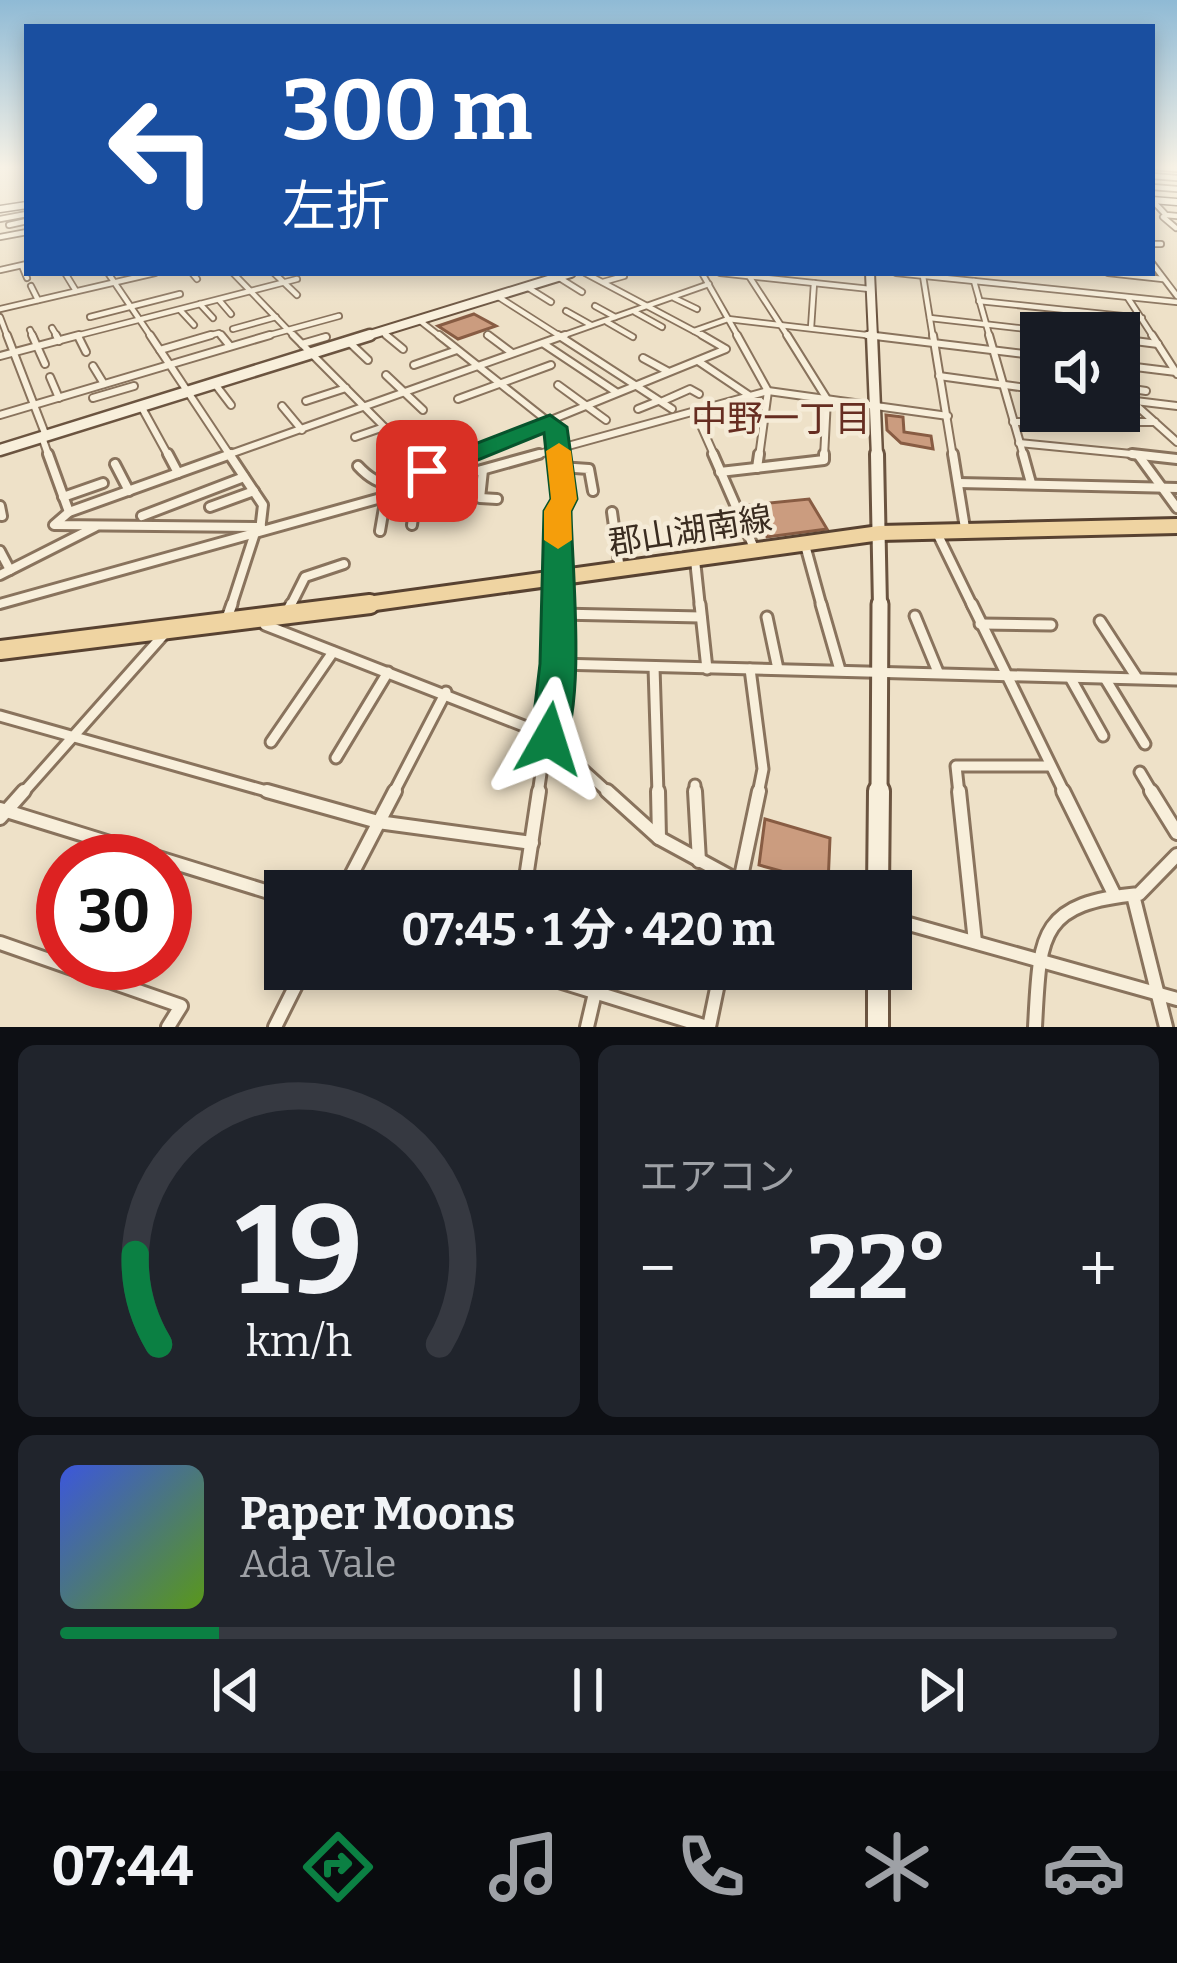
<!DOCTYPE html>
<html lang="ja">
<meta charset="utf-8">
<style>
:root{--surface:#171b24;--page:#20242c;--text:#f1f3f6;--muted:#9ea1a6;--line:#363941;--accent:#0b8043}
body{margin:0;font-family:Bitter,"Noto Sans JP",serif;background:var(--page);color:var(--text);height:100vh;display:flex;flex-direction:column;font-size:45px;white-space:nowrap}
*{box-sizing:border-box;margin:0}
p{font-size:39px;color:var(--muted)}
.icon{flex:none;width:66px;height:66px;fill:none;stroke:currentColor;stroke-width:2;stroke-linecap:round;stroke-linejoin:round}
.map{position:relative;height:1027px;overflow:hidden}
.drawer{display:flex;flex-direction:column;gap:18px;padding:18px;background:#0d0f14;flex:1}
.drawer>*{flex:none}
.hud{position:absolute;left:24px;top:24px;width:1131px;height:252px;border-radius:0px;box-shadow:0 6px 18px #0003;background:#1a4fa0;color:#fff;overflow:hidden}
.controls{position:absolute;left:1020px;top:312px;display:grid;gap:24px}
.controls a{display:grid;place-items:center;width:120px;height:120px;border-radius:0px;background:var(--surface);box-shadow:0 6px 18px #0003;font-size:60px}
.speed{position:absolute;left:36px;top:834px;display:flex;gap:24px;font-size:60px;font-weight:700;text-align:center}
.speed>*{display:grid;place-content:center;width:156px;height:156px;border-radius:50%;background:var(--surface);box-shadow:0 6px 18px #0003;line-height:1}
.speed .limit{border:18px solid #d22;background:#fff;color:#111}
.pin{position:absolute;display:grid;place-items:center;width:102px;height:102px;color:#fff;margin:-51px;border-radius:24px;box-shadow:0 6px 18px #0006}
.me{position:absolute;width:132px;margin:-66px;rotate:6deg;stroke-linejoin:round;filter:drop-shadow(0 0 9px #0008)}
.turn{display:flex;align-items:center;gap:42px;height:252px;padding:0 60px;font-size:54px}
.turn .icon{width:156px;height:156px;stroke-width:2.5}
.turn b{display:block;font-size:84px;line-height:102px}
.big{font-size:90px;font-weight:700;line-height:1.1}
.drawer .card{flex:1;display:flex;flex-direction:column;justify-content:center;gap:18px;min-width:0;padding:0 42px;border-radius:18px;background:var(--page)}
.drawer .dial{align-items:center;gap:0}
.dial svg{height:312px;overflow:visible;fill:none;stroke:var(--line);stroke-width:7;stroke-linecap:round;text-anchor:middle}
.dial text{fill:var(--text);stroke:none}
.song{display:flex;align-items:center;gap:36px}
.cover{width:144px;height:144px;border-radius:18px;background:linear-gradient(135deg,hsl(230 70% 55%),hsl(90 70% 35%))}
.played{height:12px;border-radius:6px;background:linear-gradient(90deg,var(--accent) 15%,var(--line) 15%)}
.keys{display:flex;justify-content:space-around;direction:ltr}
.heat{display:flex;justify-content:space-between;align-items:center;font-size:66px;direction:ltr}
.drawer .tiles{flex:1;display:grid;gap:18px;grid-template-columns:1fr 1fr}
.card:last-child{grid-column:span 2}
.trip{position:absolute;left:264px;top:870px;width:648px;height:120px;border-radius:0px;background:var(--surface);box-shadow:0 6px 18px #0003;font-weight:700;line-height:120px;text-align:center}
.tabs{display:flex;height:192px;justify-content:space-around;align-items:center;background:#090b0e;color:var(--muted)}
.tabs .icon{width:84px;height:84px}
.tabs .selected{color:var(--accent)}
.tabs b{font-size:54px;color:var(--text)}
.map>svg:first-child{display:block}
</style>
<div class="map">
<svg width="1177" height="1027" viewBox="0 0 1177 1027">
<rect width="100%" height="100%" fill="#eee1c8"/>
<g fill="#cb9c7f" stroke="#885c43" stroke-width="3">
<polygon points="474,314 496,326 458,339 438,326"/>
<polygon points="886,415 903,417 904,432 931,436 933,449 901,443 887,430"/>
<polygon points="809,499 827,529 767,537 750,505"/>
<polygon points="765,819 830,838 828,884 759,865"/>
</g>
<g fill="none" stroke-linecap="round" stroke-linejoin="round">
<g stroke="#89735d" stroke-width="8">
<g id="street-far4">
<polyline points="1152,167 1177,169"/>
<polyline points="1152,176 1177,178"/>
<polyline points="1152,187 1177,189"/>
<polyline points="1152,200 1166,215 1177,216"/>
<polyline points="1163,217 1176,228"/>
<polyline points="0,219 27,214"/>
<polyline points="9,225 27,221"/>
<polyline points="0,237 27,232"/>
<polyline points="1152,244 1161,244"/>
<polyline points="1152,263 1177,296"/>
<polyline points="22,266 27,278"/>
<polyline points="0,270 27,264"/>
<polyline points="65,273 76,291"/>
<polyline points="108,273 152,338"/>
<polyline points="192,273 197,279"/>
<polyline points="233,273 288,330 259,338"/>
<polyline points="274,273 297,295"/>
<polyline points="585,273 694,331"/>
<polyline points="702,273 739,338"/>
<polyline points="720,273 870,289"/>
<polyline points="747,273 789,338"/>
<polyline points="896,273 1177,302"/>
<polyline points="1108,273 1163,279"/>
<polyline points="923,276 933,338"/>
<polyline points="558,277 582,292"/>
<polyline points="974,281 990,338"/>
<polyline points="603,282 624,276"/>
<polyline points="31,286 38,300"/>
<polyline points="527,287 551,302"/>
<polyline points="497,296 563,338"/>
<polyline points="674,298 697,309"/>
<polyline points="1128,298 1154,338"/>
<polyline points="219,300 231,314"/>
<polyline points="979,301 1142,318"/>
<polyline points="200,304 213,318"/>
<polyline points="595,306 615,317"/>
<polyline points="0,309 155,273"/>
<polyline points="180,310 194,325"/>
<polyline points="566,311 591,325"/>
<polyline points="635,312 662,327"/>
<polyline points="0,317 8,338"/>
<polyline points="90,317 180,294"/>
<polyline points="930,318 1063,333"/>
<polyline points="419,320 442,338"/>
<polyline points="607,322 633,337"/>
<polyline points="52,328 58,338"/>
<polyline points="811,328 814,283"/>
<polyline points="233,329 276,317"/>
<polyline points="30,330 34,338"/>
<polyline points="382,332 390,338"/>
<polyline points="487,335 492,338"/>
<polyline points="68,338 297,279"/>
<polyline points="200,338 219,333 224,338"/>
<polyline points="296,338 288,330 339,316"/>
<polyline points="321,338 326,337"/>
<polyline points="556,338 709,284"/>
<polyline points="707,338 694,331 728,319 892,338"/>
</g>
</g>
<g stroke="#89735d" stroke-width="10">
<g id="street-far3">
<polyline points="7,335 46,436"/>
<polyline points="32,335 45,364"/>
<polyline points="56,335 59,341"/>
<polyline points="150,335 231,457"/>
<polyline points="221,335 230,346"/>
<polyline points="293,335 414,457"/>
<polyline points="386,335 403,349"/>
<polyline points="439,335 555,427 559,457"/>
<polyline points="488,335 512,353"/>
<polyline points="558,335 672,409"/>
<polyline points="737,335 768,391 759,457"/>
<polyline points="787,335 827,399 824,457"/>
<polyline points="867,335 1041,356"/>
<polyline points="933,335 953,457"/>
<polyline points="989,335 1024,457"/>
<polyline points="1152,335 1177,374"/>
<polyline points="78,336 86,352"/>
<polyline points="1119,339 1158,344"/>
<polyline points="349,342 368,360"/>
<polyline points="302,344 326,337"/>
<polyline points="544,344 616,392"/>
<polyline points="160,350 211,335"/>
<polyline points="0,356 79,335"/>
<polyline points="643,358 667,371"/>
<polyline points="698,361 750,396"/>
<polyline points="414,365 457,350"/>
<polyline points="1119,365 1176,372"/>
<polyline points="93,366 104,384"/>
<polyline points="386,375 423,410"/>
<polyline points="939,376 1041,390"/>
<polyline points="50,377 59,398"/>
<polyline points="215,384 231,405"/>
<polyline points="558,385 606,420"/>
<polyline points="1119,387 1146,391"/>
<polyline points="1119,390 1177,442"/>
<polyline points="93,398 134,386"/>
<polyline points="458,399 551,365"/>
<polyline points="1119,399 1177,406"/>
<polyline points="306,401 346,388"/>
<polyline points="663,401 690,389 699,394"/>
<polyline points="141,406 169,457"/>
<polyline points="282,406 302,430"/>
<polyline points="638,409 658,401"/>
<polyline points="695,412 715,457"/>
<polyline points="0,415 270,335"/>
<polyline points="1013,422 1155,422"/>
<polyline points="442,431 468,455"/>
<polyline points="42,437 49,457"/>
<polyline points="355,437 384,427"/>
<polyline points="1019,443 1162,457"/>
<polyline points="222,457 565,335"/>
<polyline points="460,457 726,349 702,335"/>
<polyline points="528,457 768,391 948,416"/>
</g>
</g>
<g stroke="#89735d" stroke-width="14">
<g id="street-far2">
<polyline points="48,454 69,512"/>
<polyline points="168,454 178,473"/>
<polyline points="229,454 263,505 260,531"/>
<polyline points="231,454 69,512 54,525 261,527"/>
<polyline points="411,454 427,471 468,454"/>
<polyline points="713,454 754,548"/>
<polyline points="953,454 965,528"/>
<polyline points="1023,454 1031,483"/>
<polyline points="1132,454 1177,459"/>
<polyline points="1139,456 1177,508"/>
<polyline points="115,464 129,491"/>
<path d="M358,466C382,492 398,486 427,471"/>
<polyline points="560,467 589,469 593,491"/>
<polyline points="757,468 759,454"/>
<polyline points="483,470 480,498 497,499"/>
<polyline points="720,472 824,460 824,454"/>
<polyline points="958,483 1177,488"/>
<polyline points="63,497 103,483"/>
<polyline points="0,506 2,516"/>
<polyline points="210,507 254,491"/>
<polyline points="612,512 620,570"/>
<polyline points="142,516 244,477"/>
<polyline points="412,525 417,488"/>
<polyline points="380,531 386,496"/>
<polyline points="936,531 973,607"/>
<polyline points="805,545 822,607"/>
<polyline points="0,551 10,570"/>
<polyline points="695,560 700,607"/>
<polyline points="0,575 95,527"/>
<polyline points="0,604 539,454"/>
<polyline points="231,607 254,536"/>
<polyline points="290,607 305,577 344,564"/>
<polyline points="557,607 558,511 564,499 558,454"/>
</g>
</g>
<g stroke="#89735d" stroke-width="15">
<g id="street-far1">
<polyline points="700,604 707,669"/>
<polyline points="821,604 840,670"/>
<polyline points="972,604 1065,794"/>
<polyline points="286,614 291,604"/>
<polyline points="558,614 701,617"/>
<polyline points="915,616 938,672"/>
<polyline points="767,617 778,669"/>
<polyline points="227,618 232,604"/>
<polyline points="265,620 265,625 529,728 549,739 610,794"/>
<polyline points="1100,621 1137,678"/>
<polyline points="980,624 1051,625"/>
<polyline points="557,664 1177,680"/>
<polyline points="654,667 658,794"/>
<polyline points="750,669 763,769 758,794"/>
<polyline points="1071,679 1103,736"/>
<polyline points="1106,680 1145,744"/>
<polyline points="0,716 277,794"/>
<polyline points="271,742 333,652"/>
<polyline points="336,758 388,672"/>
<polyline points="1140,772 1153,794"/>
<polyline points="695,785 695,794"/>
<polyline points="22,794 166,632"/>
<polyline points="393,794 446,692"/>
<polyline points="538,794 557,664 557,604"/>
<polyline points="959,794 956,766 1050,766"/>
</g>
</g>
<g stroke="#89735d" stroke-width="18">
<g id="street">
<polyline points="267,791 378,822 532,843"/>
<polyline points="607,791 659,838 740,882"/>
<polyline points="658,791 659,838"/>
<polyline points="695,791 699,861"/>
<polyline points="959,791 975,942"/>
<polyline points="1063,791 1114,894"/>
<polyline points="1151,791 1177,833"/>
<polyline points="0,809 285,897"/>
<polyline points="0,818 24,791"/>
<polyline points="343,891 395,791"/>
<polyline points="524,891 539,791"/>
<polyline points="738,891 759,791"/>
<polyline points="1133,895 1166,1027"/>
<polyline points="891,919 1177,999"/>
<polyline points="0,943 181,1006 168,1027"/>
<polyline points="520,969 707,1027"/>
<polyline points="275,1027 304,969"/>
<polyline points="587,1027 595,993"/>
<polyline points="709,1027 721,969"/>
<path d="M1035,1027C1040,936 1037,903 1139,894L1177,855"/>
</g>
</g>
<g stroke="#6b5440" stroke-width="9">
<g id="secondary-far5">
<polyline points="1152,200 1177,202"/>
<polyline points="0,209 27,205"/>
</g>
</g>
<g stroke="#6b5440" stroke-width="12">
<g id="secondary-far4">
<polyline points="870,273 873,338"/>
<polyline points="360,338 571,273"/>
</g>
</g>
<g stroke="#6b5440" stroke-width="15">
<g id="secondary-far3">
<polyline points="872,335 877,457"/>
<polyline points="0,450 370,335"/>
</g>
</g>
<g stroke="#6b5440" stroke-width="18">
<polyline id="secondary-far2" points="877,454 880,607"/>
</g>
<g stroke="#6b5440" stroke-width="21">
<polyline id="secondary-far1" points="879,794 880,604"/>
</g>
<g stroke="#6b5440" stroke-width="26">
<g id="secondary">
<polyline points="878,891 879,791"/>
<polyline points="878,969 878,1027"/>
</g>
</g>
<g stroke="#584231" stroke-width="20">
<polyline id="primary-far1" points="346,607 880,533 1177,526"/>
</g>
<g stroke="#584231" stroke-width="24">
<polyline id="primary" points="0,650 370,604"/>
</g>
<use href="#street-far4" stroke="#f8efdb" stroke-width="4.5"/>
<use href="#street-far3" stroke="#f8efdb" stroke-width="6"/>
<use href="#street-far2" stroke="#f8efdb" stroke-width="8"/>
<use href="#street-far1" stroke="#f8efdb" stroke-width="9"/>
<use href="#street" stroke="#f8efdb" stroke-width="12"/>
<use href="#secondary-far5" stroke="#f8efdb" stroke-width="6"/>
<use href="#secondary-far4" stroke="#f8efdb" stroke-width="8"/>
<use href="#secondary-far3" stroke="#f8efdb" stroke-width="10"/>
<use href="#secondary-far2" stroke="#f8efdb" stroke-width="12"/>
<use href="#secondary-far1" stroke="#f8efdb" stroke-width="15"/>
<use href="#secondary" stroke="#f8efdb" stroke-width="20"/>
<use href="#primary-far1" stroke="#efd4a2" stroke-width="14"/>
<use href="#primary" stroke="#efd4a2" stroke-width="18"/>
</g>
<linearGradient id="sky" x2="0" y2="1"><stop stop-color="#8fbad5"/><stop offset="0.54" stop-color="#f7f2e6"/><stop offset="1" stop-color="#f7f2e6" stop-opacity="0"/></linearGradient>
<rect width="1177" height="310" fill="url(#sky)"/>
<path fill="#0b8043" stroke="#07532c" stroke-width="3" d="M550,415L567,427L577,499L571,511C572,570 586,700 562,751L549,756L536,751L531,739L540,664L544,511L551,499L544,433L436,477H418L414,471L418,466Z"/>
<polygon fill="#f59e0b" points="559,443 571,451 577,499 571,511 572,540 558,549 544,540 544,511 551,499 546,451"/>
<g text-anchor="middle" stroke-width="9" stroke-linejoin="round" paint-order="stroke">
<g font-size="33" fill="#3a2c20" stroke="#f5ebd7">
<text transform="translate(690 530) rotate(-9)" y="12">郡山湖南線</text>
</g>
<g font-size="36" fill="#662d21" stroke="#f5ebd7">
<text x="781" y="431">中野一丁目</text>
</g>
</g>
</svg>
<div class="controls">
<a><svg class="icon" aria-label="sound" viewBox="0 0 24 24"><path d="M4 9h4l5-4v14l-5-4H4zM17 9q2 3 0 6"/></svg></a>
</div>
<div class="speed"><div class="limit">30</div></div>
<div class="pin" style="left:427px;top:471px;background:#d93025"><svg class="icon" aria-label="arrive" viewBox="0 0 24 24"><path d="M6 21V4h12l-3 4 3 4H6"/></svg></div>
<svg class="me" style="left:549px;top:739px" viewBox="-20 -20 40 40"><path d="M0-17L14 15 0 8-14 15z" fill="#0b8043" stroke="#fff" stroke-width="4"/></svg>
<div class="trip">07:45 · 1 分 · 420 m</div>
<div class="hud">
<div class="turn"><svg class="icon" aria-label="left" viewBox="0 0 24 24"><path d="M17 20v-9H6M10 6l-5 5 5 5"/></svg><div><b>300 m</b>左折</div></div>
</div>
</div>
<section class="drawer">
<div class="tiles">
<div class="card dial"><svg viewBox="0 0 100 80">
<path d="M14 69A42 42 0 1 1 86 69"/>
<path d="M14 69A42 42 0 0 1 8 46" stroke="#0b8043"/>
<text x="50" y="56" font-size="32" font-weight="700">19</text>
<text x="50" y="72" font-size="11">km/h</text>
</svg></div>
<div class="card"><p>エアコン</p>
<div class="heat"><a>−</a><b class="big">22°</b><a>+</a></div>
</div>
<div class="card">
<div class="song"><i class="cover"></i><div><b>Paper Moons</b><p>Ada Vale</p></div></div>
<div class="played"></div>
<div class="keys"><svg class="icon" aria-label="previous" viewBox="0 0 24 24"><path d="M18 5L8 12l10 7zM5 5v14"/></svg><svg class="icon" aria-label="pause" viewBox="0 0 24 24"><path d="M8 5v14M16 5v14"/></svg><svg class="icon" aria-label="next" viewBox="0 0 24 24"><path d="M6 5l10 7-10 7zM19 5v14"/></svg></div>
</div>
</div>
</section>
<nav class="tabs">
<b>07:44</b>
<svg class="icon selected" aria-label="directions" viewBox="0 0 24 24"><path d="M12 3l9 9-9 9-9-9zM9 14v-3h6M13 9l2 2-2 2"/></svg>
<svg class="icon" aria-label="music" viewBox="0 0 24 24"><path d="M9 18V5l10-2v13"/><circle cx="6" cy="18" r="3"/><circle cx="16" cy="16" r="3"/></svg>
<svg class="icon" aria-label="phone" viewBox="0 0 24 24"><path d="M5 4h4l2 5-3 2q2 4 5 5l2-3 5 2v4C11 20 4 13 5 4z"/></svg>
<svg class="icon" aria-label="climate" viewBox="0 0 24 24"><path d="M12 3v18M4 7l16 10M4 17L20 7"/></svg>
<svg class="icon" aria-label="car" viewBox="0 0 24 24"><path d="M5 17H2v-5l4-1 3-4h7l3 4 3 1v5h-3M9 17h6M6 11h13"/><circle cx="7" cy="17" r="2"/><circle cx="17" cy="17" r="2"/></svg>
</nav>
